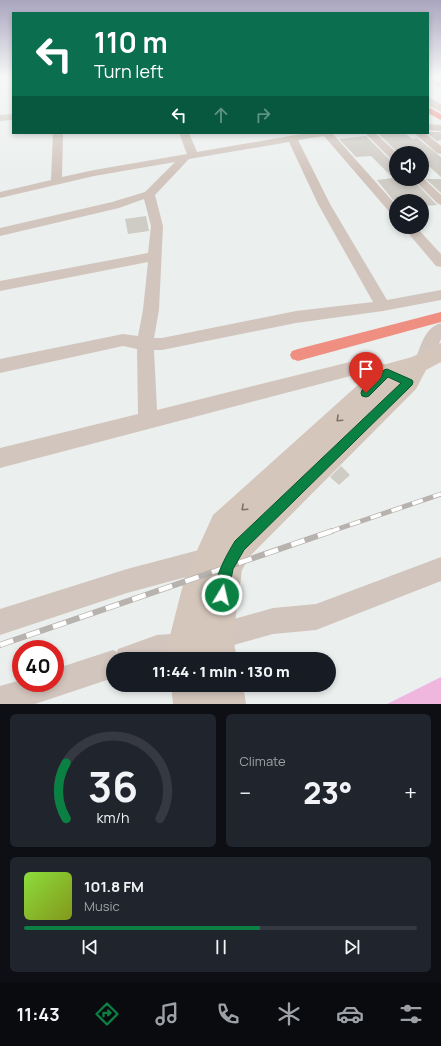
<!DOCTYPE html>
<meta charset="utf-8">
<style>
:root{--surface:#171b24;--page:#20242c;--text:#f1f3f6;--muted:#9ea1a6;--line:#363941;--accent:#0b8043}
body{margin:0;font-family:Manrope,sans-serif;background:var(--page);color:var(--text);height:100vh;display:flex;flex-direction:column;font-size:15px;white-space:nowrap}
*{box-sizing:border-box;margin:0}
p{font-size:13px;color:var(--muted)}
.icon{flex:none;width:22px;height:22px;fill:none;stroke:currentColor;stroke-width:2;stroke-linecap:round;stroke-linejoin:round}
.map{position:relative;height:704px;overflow:hidden}
.details{display:flex;flex-direction:column;gap:10px;padding:10px;background:#0d0f14;flex:1}
.details>*{flex:none}
.guide{position:absolute;left:12px;top:12px;width:417px;height:122px;border-radius:0px;box-shadow:0 2px 6px #0003;background:#0b6e4f;color:#fff;overflow:hidden}
.controls{position:absolute;left:389px;top:146px;display:grid;gap:8px}
.controls a{display:grid;place-items:center;width:40px;height:40px;border-radius:50%;background:var(--surface);box-shadow:0 2px 6px #0003;font-size:20px}
.speed{position:absolute;left:12px;top:640px;display:flex;gap:8px;font-size:20px;font-weight:700;text-align:center}
.speed>*{display:grid;place-content:center;width:52px;height:52px;border-radius:50%;background:var(--surface);box-shadow:0 2px 6px #0003;line-height:1}
.speed .limit{border:6px solid #d22;background:#fff;color:#111}
.pin{position:absolute;display:grid;place-items:center;width:34px;height:34px;color:#fff;margin:-41px -17px;border-radius:50% 50% 50% 0;rotate:-45deg;box-shadow:0 0 4px #0007}
.pin .icon{rotate:45deg}
.me{position:absolute;width:44px;margin:-22px;rotate:9deg;stroke-linejoin:round;filter:drop-shadow(0 0 3px #0008)}
.turn{display:flex;align-items:center;gap:14px;height:84px;padding:0 16px;font-size:18px}
.turn .icon{width:52px;height:52px;stroke-width:2.5}
.turn b{display:block;font-size:28px;line-height:34px}
.lanes{display:flex;align-items:center;height:38px;padding:0 16px;background:#0003;justify-content:center;gap:20px;direction:ltr}
.lanes .off{opacity:.35}
.big{font-size:30px;font-weight:800;line-height:1.1}
.details .card{flex:1;display:flex;flex-direction:column;justify-content:center;gap:6px;min-width:0;padding:0 14px;border-radius:6px;background:var(--page)}
.details .dial{align-items:center;gap:0}
.dial svg{height:104px;overflow:visible;fill:none;stroke:var(--line);stroke-width:7;stroke-linecap:round;text-anchor:middle}
.dial text{fill:var(--text);stroke:none}
.song{display:flex;align-items:center;gap:12px}
.cover{width:48px;height:48px;border-radius:6px;background:linear-gradient(135deg,hsl(90 70% 55%),hsl(70 70% 35%))}
.played{height:4px;border-radius:2px;background:linear-gradient(90deg,var(--accent) 60%,var(--line) 60%)}
.keys{display:flex;justify-content:space-around;direction:ltr}
.heat{display:flex;justify-content:space-between;align-items:center;font-size:22px;direction:ltr}
.details .tiles{flex:1;display:grid;gap:10px;grid-template-columns:1fr 1fr}
.card:last-child{grid-column:span 2}
.trip{position:absolute;left:106px;top:652px;width:230px;height:40px;border-radius:20px;background:var(--surface);box-shadow:0 2px 6px #0003;font-weight:800;line-height:40px;text-align:center}
.tab-bar{display:flex;height:64px;justify-content:space-around;align-items:center;background:#090b0e;color:var(--muted)}
.tab-bar .icon{width:28px;height:28px}
.tab-bar .selected{color:var(--accent)}
.tab-bar b{font-size:18px;color:var(--text)}
.map>svg:first-child{display:block}
</style>
<div class="map">
<svg width="441" height="704" viewBox="0 0 441 704">
<rect width="100%" height="100%" fill="#ebefee"/>
<polygon fill="#efb7de" points="441,677 441,704 387,704"/>
<g fill="none" stroke-linecap="round" stroke-linejoin="round">
<g fill="#ee8f82" fill-rule="evenodd">
<polygon points="428,107 441,114 441,120 428,113"/>
<polygon points="441,312 441,322 298,361 292,359 290,355 292,351 298,349"/>
</g>
</g>
<g fill="#cfcbc5">
<polygon points="428,132 441,132 441,140 437,141 428,134"/>
<polygon points="378,133 405,133 412,139 417,138 441,157 441,177 422,160 422,150 398,153"/>
<polygon points="366,136 391,161 396,162 396,179 412,179 437,205 425,206 418,197 393,200 377,180 393,178 371,156 356,157 339,139"/>
<polygon points="426,179 441,179 441,193"/>
<polygon points="146,216 149,231 128,234 125,219"/>
<polygon points="341,466 350,475 339,485 330,477"/>
</g>
<g fill="none" stroke-linecap="round" stroke-linejoin="round">
<g fill="#d2c5be" fill-rule="evenodd">
<polygon points="428,77 431,77 441,83 441,88 428,81"/>
<polygon points="13,114 13,120 0,121 0,115"/>
<polygon points="428,124 441,125 441,131 428,130"/>
<path d="M53,133H63L62,177L94,170L187,154L179,133H189L197,152L307,133H332L396,205V216L392,215L324,136L298,140L330,204L387,300L441,290V300L383,311L296,323L162,350H154L157,410L362,359H372L404,373L407,378L404,383L398,385L370,373H362L0,468V448L138,414L137,349L123,346L0,373V359L123,334L138,336L143,310L148,262L0,291V281L148,253L151,226L144,199L119,208L0,236V228L112,202L145,192L175,162L94,176L0,198V192L51,180ZM289,142L318,204L373,302L296,311L162,338H154L159,310L163,226L155,195L189,159Z"/>
<polygon points="365,133 375,133 397,153 396,161 392,160"/>
<polygon points="414,133 425,133 441,146 441,154 437,153"/>
<polygon points="422,177 441,195 441,205 437,203 413,179 422,179"/>
<polygon points="403,227 416,227 441,254 441,267 436,266"/>
<path d="M441,323V339L430,366L424,368L418,366L415,361C421,346 424,328 441,323Z"/>
<polygon points="214,546 223,549 226,558 223,567 127,593 0,635 0,609 127,569"/>
<polygon points="441,557 441,581 316,630 273,634 216,650 206,647 203,637 206,627 273,608 316,604"/>
<polygon points="185,633 195,637 199,647 195,657 189,659 113,659 113,678 35,704 0,704 0,686 21,680 21,683 55,683 55,669 113,650 117,652 118,649 157,635"/>
</g>
<g fill="#d4c6bb" fill-rule="evenodd">
<polygon points="428,97 441,104 441,112 428,105"/>
<polygon points="441,343 441,362 426,370 416,389 250,556 242,570 233,637 237,659 169,659 167,647 185,577 213,515 379,366 412,357"/>
<polygon points="171,685 243,685 246,704 173,704"/>
</g>
<g stroke="#b7b2ad" stroke-width="5">
<polyline id="rail-far1" points="329,532 441,494"/>
</g>
<g stroke="#b7b2ad" stroke-width="6">
<polyline id="rail" points="0,645 332,531"/>
</g>
<use href="#rail-far1" stroke="#fff" stroke-width="3.5" stroke-dasharray="11" stroke-linecap="butt"/>
<use href="#rail" stroke="#fff" stroke-width="4.5" stroke-dasharray="14" stroke-linecap="butt"/>
</g>
<defs><path id="oneway-chevron" d="M-2-3.5L2.5 0L-2 3.5" fill="none" stroke-width="1.6" stroke-linecap="round" stroke-linejoin="round"/></defs>
<g stroke="#7e7168">
<use href="#oneway-chevron" transform="translate(339 419) rotate(137)"/>
<use href="#oneway-chevron" transform="translate(244 508) rotate(137)"/>
</g>
<linearGradient id="sky" x2="0" y2="1"><stop stop-color="#aaa5bf"/><stop offset="0.44" stop-color="#f6f8f7"/><stop offset="1" stop-color="#f6f8f7" stop-opacity="0"/></linearGradient>
<rect width="441" height="175" fill="url(#sky)"/>
<path fill="#0b8043" stroke="#07532c" d="M387,369L412,380L413,382L412,385L244,550L233,569L227,600L222,602L217,600C210,583 226,556 235,541L401,383L388,377L369,396L366,397L362,396L361,393L362,390L384,370Z"/>
</svg>
<div class="controls">
<a><svg class="icon" aria-label="sound" viewBox="0 0 24 24"><path d="M4 9h4l5-4v14l-5-4H4zM17 9q2 3 0 6"/></svg></a>
<a><svg class="icon" aria-label="layers" viewBox="0 0 24 24"><path d="M12 4l9 5-9 5-9-5zM3 14l9 5 9-5"/></svg></a>
</div>
<div class="speed"><div class="limit">40</div></div>
<div class="pin" style="left:366px;top:393px;background:#d93025"><svg class="icon" aria-label="arrive" viewBox="0 0 24 24"><path d="M6 21V4h12l-3 4 3 4H6"/></svg></div>
<svg class="me" style="left:222px;top:595px" viewBox="-20 -20 40 40"><circle r="17" fill="#0b8043" stroke="#fff" stroke-width="3"/><path d="M0-11L8 9 0 5-8 9z" fill="#fff"/></svg>
<div class="trip">11:44 · 1 min · 130 m</div>
<div class="guide">
<div class="turn"><svg class="icon" aria-label="left" viewBox="0 0 24 24"><path d="M17 20v-9H6M10 6l-5 5 5 5"/></svg><div><b>110 m</b>Turn left</div></div>
<div class="lanes"><svg class="icon" aria-label="left" viewBox="0 0 24 24"><path d="M17 20v-9H6M10 6l-5 5 5 5"/></svg><svg class="icon off" aria-label="ahead" viewBox="0 0 24 24"><path d="M12 20V5M6 11l6-6 6 6"/></svg><svg class="icon off" aria-label="right" viewBox="0 0 24 24"><path d="M7 20v-9h11M14 6l5 5-5 5"/></svg></div>
</div>
</div>
<section class="details">
<div class="tiles">
<div class="card dial"><svg viewBox="0 0 100 80">
<path d="M14 69A42 42 0 1 1 86 69"/>
<path d="M14 69A42 42 0 0 1 14 26" stroke="#0b8043"/>
<text x="50" y="56" font-size="32" font-weight="700">36</text>
<text x="50" y="72" font-size="11">km/h</text>
</svg></div>
<div class="card"><p>Climate</p>
<div class="heat"><a>−</a><b class="big">23°</b><a>+</a></div>
</div>
<div class="card">
<div class="song"><i class="cover"></i><div><b>101.8 FM</b><p>Music</p></div></div>
<div class="played"></div>
<div class="keys"><svg class="icon" aria-label="previous" viewBox="0 0 24 24"><path d="M18 5L8 12l10 7zM5 5v14"/></svg><svg class="icon" aria-label="pause" viewBox="0 0 24 24"><path d="M8 5v14M16 5v14"/></svg><svg class="icon" aria-label="next" viewBox="0 0 24 24"><path d="M6 5l10 7-10 7zM19 5v14"/></svg></div>
</div>
</div>
</section>
<nav class="tab-bar">
<b>11:43</b>
<svg class="icon selected" aria-label="directions" viewBox="0 0 24 24"><path d="M12 3l9 9-9 9-9-9zM9 14v-3h6M13 9l2 2-2 2"/></svg>
<svg class="icon" aria-label="music" viewBox="0 0 24 24"><path d="M9 18V5l10-2v13"/><circle cx="6" cy="18" r="3"/><circle cx="16" cy="16" r="3"/></svg>
<svg class="icon" aria-label="phone" viewBox="0 0 24 24"><path d="M5 4h4l2 5-3 2q2 4 5 5l2-3 5 2v4C11 20 4 13 5 4z"/></svg>
<svg class="icon" aria-label="climate" viewBox="0 0 24 24"><path d="M12 3v18M4 7l16 10M4 17L20 7"/></svg>
<svg class="icon" aria-label="car" viewBox="0 0 24 24"><path d="M5 17H2v-5l4-1 3-4h7l3 4 3 1v5h-3M9 17h6M6 11h13"/><circle cx="7" cy="17" r="2"/><circle cx="17" cy="17" r="2"/></svg>
<svg class="icon" aria-label="filters" viewBox="0 0 24 24"><path d="M4 7h16M4 17h16"/><circle cx="9" cy="7" r="2"/><circle cx="15" cy="17" r="2"/></svg>
</nav>
